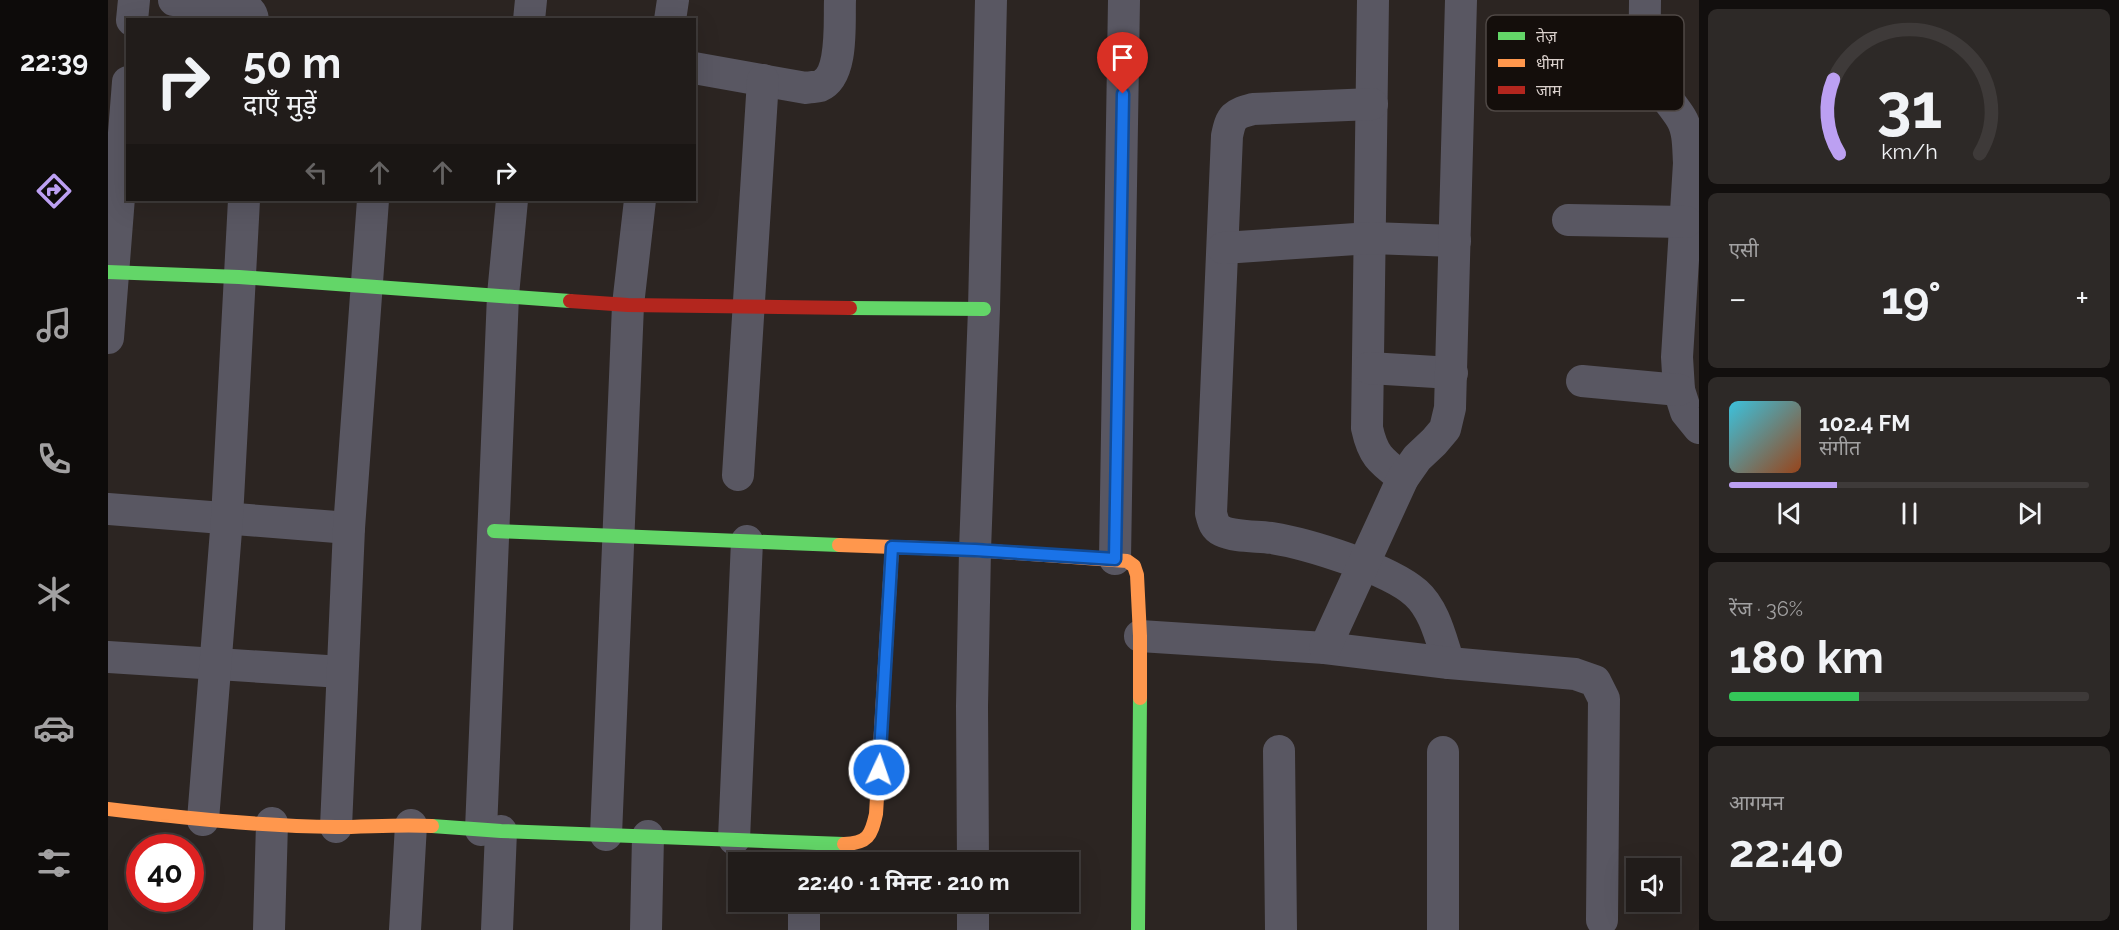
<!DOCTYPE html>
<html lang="hi">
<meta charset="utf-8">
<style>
:root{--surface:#211c1a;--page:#2d2927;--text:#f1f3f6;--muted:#a2a1a2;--line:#3e3a39;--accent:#bca0f2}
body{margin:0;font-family:Raleway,"Noto Sans Devanagari",sans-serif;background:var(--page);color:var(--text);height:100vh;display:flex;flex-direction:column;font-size:22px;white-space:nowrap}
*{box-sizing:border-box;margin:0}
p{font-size:20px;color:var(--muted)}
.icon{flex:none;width:33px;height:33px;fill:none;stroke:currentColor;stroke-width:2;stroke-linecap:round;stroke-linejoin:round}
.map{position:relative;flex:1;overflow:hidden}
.panel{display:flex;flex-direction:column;gap:9px;padding:9px;background:#120f0e;width:420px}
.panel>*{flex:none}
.top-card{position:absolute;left:18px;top:18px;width:570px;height:183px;border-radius:0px;box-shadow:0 6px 24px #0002,0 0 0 2px var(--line);background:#211c1a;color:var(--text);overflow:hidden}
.fabs{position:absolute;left:1518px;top:858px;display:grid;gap:12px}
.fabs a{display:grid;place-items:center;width:54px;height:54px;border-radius:0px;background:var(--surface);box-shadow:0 6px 24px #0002,0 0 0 2px var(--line);font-size:30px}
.speed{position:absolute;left:18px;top:834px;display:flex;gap:12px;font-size:30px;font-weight:700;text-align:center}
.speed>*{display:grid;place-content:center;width:78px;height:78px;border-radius:50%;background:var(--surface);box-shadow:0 6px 24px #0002,0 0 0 2px var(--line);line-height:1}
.speed .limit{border:9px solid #d22;background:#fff;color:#111}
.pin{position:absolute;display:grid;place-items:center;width:51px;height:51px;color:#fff;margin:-62px -26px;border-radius:50% 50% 50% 0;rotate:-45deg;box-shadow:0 0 6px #0007}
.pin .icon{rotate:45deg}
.me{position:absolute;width:66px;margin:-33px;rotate:3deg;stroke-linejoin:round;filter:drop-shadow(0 0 4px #0008)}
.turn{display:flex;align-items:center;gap:21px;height:126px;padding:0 18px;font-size:27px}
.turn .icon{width:78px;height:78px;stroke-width:2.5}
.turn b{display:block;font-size:42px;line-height:51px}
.lanes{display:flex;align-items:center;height:57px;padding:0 18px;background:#0003;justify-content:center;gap:30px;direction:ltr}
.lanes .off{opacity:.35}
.big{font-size:45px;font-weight:700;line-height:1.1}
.panel .card{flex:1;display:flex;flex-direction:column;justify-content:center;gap:9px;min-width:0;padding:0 21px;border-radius:9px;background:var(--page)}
.panel .dial{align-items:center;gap:0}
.dial svg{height:156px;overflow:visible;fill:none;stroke:var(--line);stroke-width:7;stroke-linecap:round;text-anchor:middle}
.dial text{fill:var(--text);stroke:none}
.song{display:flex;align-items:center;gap:18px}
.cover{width:72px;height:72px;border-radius:9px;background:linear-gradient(135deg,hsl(190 70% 55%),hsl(20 70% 35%))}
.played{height:6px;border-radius:3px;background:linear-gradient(90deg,var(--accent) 30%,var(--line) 30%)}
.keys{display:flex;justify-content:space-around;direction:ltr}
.heat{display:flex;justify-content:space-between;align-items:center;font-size:33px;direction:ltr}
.charge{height:9px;border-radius:4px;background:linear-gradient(90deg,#34c759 36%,var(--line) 0)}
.trip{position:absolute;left:620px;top:852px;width:351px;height:60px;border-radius:0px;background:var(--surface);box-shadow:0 6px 24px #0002,0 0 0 2px var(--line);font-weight:700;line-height:60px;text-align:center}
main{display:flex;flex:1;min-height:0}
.dock{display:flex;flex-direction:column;width:108px;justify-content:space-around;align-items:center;background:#0d0b0a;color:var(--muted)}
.dock .icon{width:42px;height:42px}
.dock .selected{color:var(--accent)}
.dock b{font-size:27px;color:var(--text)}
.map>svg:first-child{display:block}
</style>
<main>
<nav class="dock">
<b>22:39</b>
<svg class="icon selected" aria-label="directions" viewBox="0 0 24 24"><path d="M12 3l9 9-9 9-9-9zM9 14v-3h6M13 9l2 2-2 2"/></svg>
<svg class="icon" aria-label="music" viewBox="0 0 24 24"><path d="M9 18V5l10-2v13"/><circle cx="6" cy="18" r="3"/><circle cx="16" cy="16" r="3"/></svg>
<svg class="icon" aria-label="phone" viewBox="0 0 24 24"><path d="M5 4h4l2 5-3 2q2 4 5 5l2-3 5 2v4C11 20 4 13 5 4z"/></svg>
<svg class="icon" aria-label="climate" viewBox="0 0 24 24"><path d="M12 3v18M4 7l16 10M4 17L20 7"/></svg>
<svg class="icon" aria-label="car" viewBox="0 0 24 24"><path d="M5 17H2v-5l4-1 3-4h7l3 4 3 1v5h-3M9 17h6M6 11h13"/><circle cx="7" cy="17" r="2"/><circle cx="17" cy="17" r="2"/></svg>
<svg class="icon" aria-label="filters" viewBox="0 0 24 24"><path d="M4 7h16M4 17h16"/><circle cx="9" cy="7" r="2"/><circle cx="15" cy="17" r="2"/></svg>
</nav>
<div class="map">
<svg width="1591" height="930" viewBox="0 0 1591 930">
<rect width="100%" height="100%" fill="#2c2522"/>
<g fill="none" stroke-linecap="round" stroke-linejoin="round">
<g stroke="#595762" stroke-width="32">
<path d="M66,0L129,5C137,7 144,10 145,20"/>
<path d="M1265,0L1259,428C1265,456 1273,461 1295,478"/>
<path d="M1537,0C1537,23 1535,48 1542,70C1548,88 1563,102 1573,118C1581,131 1580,148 1581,163L1569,357L1571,390L1578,412L1591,428"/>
<polyline points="24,20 26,0"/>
<polyline points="421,20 423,0"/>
<polyline points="562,20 565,0"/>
<path d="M586,68L698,88C702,87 708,87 712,86C736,76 731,22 732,0"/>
<path d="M1264,104L1145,109C1126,114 1123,116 1119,136L1103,513C1105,521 1106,527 1114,531C1126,537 1150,536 1164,538C1201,544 1281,569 1308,593C1327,610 1333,640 1341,663"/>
<polyline points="1460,220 1578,222"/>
<polyline points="1115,248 1263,238 1347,241"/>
<polyline points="0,338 20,82"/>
<polyline points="1261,368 1344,373"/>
<polyline points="1474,381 1571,390"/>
<polyline points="630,475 655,80"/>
<polyline points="0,509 241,528"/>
<polyline points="1007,559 1016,0"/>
<polyline points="1032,636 1217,648 1341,663 1467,674 1487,681 1496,699 1494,920"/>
<polyline points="1217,648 1295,478 1309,458 1326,442 1337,429 1342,408 1353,0"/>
<polyline points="0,657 234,672"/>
<polyline points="1171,751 1173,930"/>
<polyline points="95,820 119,518 136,200"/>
<polyline points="228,827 241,528 265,200"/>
<polyline points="373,830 395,295 404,200"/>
<polyline points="498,835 520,305 532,200"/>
<polyline points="626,839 639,541"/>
<polyline points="865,862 864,706 867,550 876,309 883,0"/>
<polyline points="696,902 696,930"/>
<polyline points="161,930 164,823"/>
<polyline points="297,930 303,825"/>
<polyline points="389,930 393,831"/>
<polyline points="538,930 540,836"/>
<polyline points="865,930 865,902"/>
<polyline points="1335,930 1335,752"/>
</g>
<g stroke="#63d668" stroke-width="14">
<polyline points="0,272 131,277 462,301"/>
<polyline points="742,308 876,309"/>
<polyline points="386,531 731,545"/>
<polyline points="324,826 393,831 736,844"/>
<polyline points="1030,930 1032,698"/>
</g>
<g stroke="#ff974d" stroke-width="14">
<polyline points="731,545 867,550 1019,561 1026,566 1029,575 1032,636 1032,698"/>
<path d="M0,809C76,818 152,826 228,827C260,827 292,824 324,826"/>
<path d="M736,844C760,843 763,836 768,814L784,547"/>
</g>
<polyline stroke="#b3261e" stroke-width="14" points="462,301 520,305 742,308"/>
</g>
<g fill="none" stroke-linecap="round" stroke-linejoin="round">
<g stroke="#114b97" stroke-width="15">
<polyline id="route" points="771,770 784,547 867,550 1007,559 1015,94"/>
</g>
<use href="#route" stroke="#1a73e8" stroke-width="10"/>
</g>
<rect x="1378" y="15" width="198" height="96" rx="9" fill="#140e0b" stroke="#4f4845" stroke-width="1.5"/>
<rect x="1390" y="32" width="27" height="8" fill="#63d668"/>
<rect x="1390" y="59" width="27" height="8" fill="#ff974d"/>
<rect x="1390" y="86" width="27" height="8" fill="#b3261e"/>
<g font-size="16" fill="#dad0cc">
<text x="1428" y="42">तेज़</text>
<text x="1428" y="69">धीमा</text>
<text x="1428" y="96">जाम</text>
</g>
</svg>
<div class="fabs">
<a><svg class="icon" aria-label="sound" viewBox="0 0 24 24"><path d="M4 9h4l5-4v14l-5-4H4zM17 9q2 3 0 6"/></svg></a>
</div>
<div class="speed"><div class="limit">40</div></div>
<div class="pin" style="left:1015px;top:94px;background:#d93025"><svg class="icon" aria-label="arrive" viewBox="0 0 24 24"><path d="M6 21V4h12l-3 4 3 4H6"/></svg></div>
<svg class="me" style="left:771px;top:770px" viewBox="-20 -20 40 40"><circle r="17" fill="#1a73e8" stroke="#fff" stroke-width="3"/><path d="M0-11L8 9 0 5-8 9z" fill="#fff"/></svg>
<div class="trip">22:40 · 1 मिनट · 210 m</div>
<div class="top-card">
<div class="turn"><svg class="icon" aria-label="right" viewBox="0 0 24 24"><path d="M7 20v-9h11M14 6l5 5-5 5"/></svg><div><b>50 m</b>दाएँ मुड़ें</div></div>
<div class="lanes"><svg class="icon off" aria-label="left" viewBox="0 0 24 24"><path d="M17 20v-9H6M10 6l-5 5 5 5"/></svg><svg class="icon off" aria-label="ahead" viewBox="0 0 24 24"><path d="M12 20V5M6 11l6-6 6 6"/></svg><svg class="icon off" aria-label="ahead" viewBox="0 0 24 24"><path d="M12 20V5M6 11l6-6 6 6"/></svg><svg class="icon" aria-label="right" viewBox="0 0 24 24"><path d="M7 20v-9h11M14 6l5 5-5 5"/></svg></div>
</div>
</div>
<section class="panel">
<div class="card dial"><svg viewBox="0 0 100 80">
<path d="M14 69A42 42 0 1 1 86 69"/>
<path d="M14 69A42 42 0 0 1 11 31" stroke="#bca0f2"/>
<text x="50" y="56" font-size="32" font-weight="700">31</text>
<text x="50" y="72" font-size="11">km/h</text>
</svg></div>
<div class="card"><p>एसी</p>
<div class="heat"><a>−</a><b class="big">19°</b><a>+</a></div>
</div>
<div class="card">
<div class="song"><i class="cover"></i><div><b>102.4 FM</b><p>संगीत</p></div></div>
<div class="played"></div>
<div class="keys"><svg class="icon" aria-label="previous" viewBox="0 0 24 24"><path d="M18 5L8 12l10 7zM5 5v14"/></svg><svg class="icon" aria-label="pause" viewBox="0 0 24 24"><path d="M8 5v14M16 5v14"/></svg><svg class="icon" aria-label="next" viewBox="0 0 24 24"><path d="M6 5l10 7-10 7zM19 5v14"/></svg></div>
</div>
<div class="card"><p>रेंज · 36%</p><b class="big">180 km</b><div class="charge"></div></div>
<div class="card"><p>आगमन</p><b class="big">22:40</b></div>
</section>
</main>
